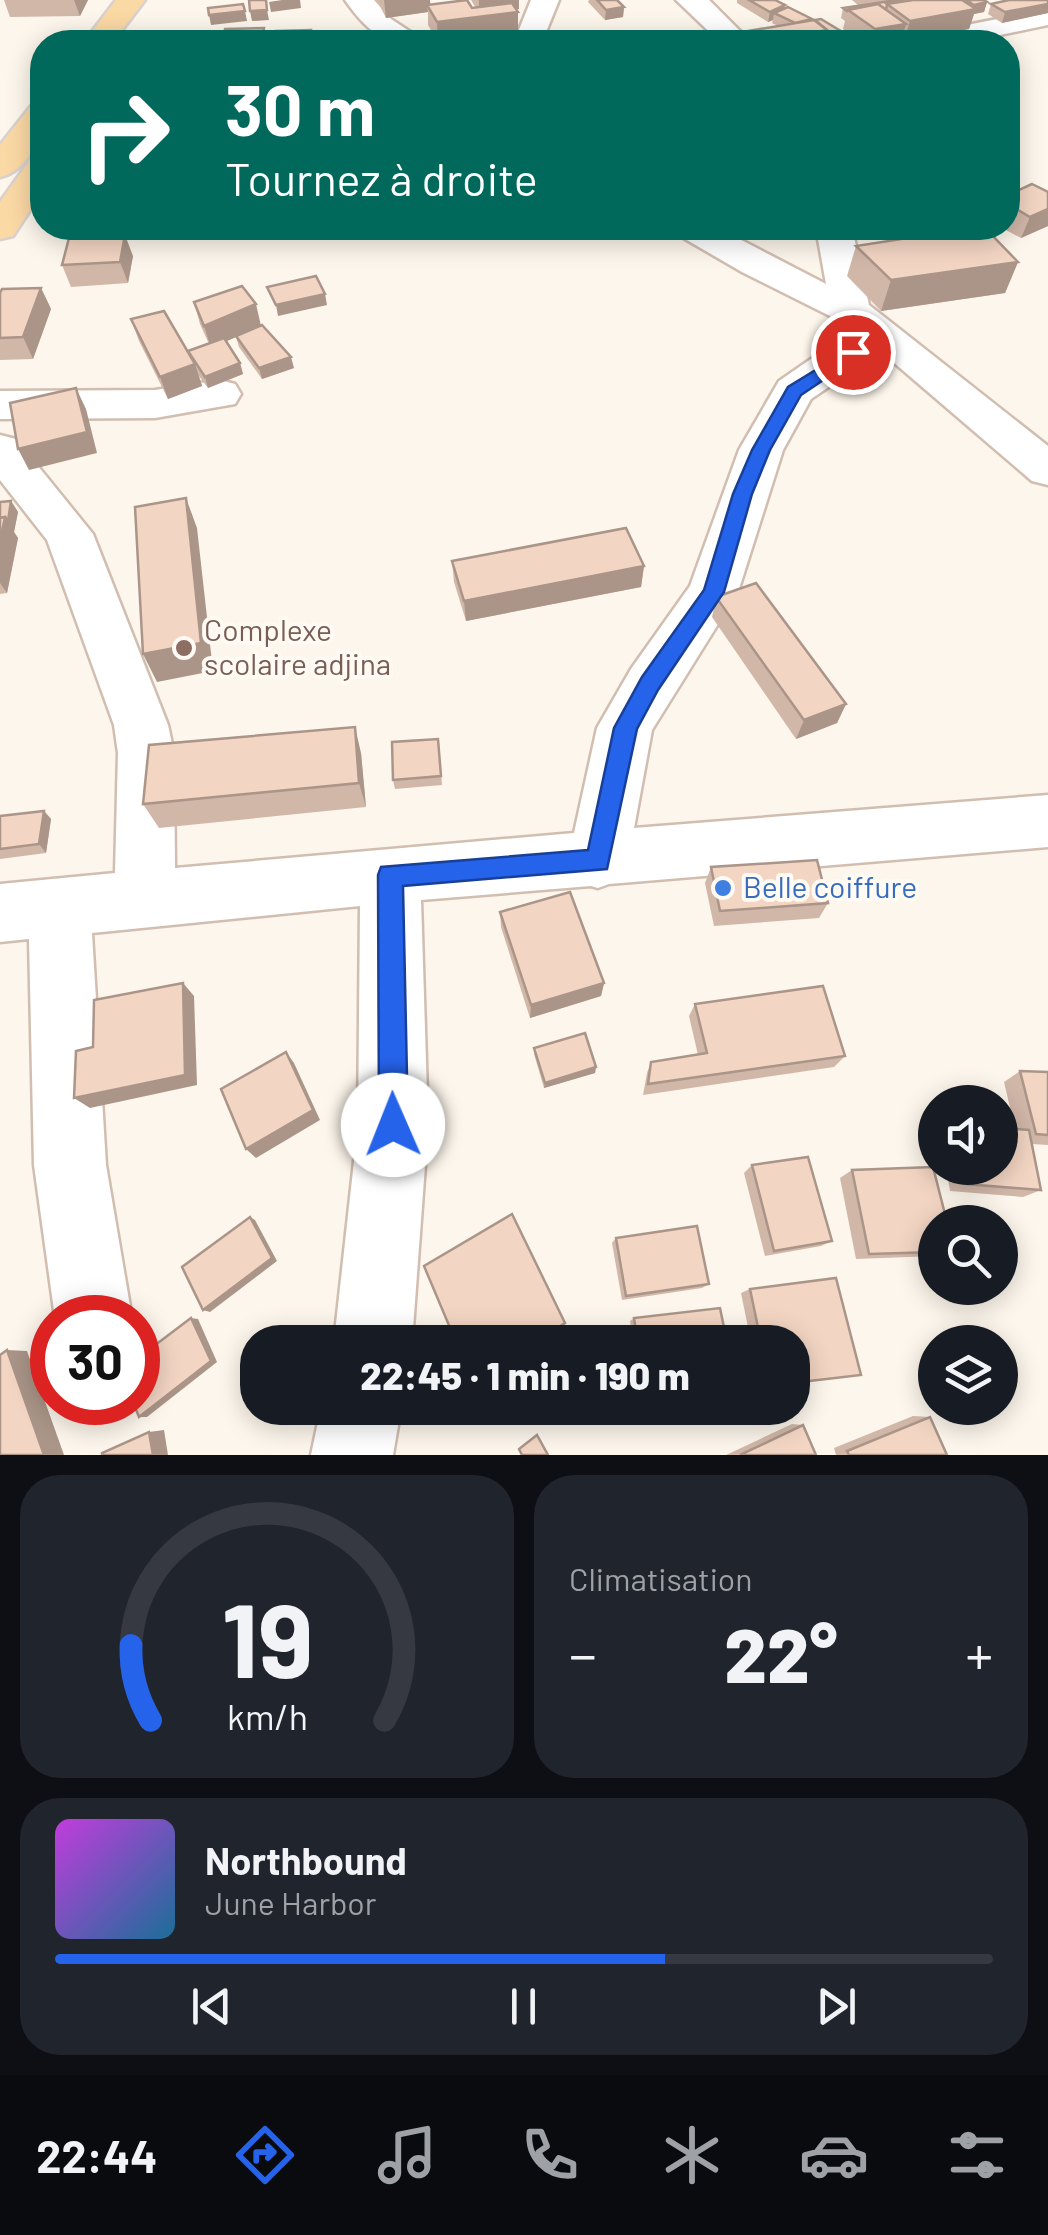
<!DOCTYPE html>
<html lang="fr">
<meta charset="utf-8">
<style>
:root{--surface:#171b24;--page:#20242c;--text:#f1f3f6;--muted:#9ea1a6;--line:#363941;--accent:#2563eb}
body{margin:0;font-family:Barlow,sans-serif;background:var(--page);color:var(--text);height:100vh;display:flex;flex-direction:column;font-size:38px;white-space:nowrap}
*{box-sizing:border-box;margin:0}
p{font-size:32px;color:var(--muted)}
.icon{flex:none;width:55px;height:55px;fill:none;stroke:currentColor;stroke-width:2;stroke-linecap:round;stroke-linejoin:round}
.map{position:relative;height:1455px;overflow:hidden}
.details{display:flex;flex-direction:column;gap:20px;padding:20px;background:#0d0f14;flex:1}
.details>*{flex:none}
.banner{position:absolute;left:30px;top:30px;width:990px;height:210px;border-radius:40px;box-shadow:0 5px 25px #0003;background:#00695c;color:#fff;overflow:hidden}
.tools{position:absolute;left:918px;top:1085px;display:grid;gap:20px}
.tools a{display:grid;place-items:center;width:100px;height:100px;border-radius:50%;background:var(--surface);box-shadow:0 5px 25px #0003;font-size:50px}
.speed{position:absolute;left:30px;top:1295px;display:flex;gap:20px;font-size:50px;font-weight:700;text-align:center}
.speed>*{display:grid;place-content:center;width:130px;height:130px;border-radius:50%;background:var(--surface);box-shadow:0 5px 25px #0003;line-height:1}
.speed .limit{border:15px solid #d22;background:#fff;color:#111}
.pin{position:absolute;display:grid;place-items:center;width:85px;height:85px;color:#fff;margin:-42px;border:5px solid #fff;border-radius:50%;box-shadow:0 2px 10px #0007}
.me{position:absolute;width:110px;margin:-55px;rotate:359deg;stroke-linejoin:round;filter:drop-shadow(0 0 8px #0008)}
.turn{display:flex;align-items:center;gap:35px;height:210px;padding:0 30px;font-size:45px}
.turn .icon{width:130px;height:130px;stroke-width:2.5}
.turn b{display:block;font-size:70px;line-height:85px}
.big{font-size:75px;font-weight:800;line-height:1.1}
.details .card{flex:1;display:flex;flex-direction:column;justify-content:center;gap:15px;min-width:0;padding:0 35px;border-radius:40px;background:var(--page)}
.details .dial{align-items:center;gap:0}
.dial svg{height:260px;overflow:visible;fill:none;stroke:var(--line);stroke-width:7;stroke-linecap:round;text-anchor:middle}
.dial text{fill:var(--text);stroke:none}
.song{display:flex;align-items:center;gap:30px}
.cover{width:120px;height:120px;border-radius:15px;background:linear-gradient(135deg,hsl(290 70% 55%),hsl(200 70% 35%))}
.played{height:10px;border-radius:5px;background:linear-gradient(90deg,var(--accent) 65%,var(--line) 65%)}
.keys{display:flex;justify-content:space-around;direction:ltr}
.heat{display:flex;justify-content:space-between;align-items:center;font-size:55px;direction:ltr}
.details .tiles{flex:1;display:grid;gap:20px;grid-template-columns:1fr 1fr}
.card:last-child{grid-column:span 2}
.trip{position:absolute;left:240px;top:1325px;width:570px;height:100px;border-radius:40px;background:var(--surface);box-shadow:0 5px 25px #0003;font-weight:800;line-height:100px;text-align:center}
.dock{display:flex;height:160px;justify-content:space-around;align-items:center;background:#090b0e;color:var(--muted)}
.dock .icon{width:70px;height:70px}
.dock .active{color:var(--accent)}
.dock b{font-size:45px;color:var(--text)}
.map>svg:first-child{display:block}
</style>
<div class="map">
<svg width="1048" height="1455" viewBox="0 0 1048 1455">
<rect width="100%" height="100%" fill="#fdf6ec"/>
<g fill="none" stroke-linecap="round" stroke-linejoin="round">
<g stroke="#d1beb0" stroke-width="5">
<g id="minor">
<path d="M345,0H374L391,19L426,42C384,45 369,34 345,0Z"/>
<polygon points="531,0 559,0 542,42 514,42"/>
<polygon points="676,0 709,0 751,42 720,42"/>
<polygon points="1048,9 1048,25 966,42 911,42 916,36 926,33"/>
<polygon points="675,228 718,228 826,284 816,228 852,228 869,305 1048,446 1048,485 1032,481 878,349 867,361 811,399 783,450 738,592 652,730 634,828 1048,795 1048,847 609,884 598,888 591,886 421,900 428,1125 412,1342 334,1342 358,1125 360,906 92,933 106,1165 132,1318 55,1318 34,1165 29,939 0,942 0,884 115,873 118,753 114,725 47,540 0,480 0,435 16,439 93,534 168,725 174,753 175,868 574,833 597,728 631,669 690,586 739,450 779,381 847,334 846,324 742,272 680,236"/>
<polygon points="220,380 235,384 241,394 235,404 155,418 0,419 0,391 155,390"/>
<polygon points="321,1408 401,1408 393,1455 311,1455"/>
</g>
</g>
<g stroke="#dad1cd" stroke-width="5">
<g id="major">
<polygon points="116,0 145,0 113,42 84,42"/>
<path d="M42,103C44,131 31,170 0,177V145L31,106Z"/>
<polygon points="42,157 42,192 13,236 0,239 0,202 30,160"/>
</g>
</g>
<use href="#minor" fill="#fff" fill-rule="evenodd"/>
<use href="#major" fill="#fbd9a5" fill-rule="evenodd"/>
</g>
<g fill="#d1b7a8">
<polygon points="4,0 88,0 80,16 10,17"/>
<polygon points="377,0 430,0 430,4 472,8 476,8 471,0 519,0 519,9 515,9 518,32 438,42 428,25 428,12 386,18"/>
<polygon points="589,0 617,0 624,7 623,17 605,20 588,2"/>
<polygon points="737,0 775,0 784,8 842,42 746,42 748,31 778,26 772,23 773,20 768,22 737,3"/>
<polygon points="852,0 903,0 905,1 984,0 987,2 984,12 974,14 969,29 904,41 902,39 901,42 861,42 843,29 845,21 841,18 843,8 858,5"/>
<polygon points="1048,0 1048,13 1002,23 988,14 991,4"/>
<polygon points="1048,192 1048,226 1021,238 1002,228 1008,228 1008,195"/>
<polygon points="856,246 1018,262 1005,293 881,311 847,276"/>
<polygon points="133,256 128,283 71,287 62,265"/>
<polygon points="41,288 51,309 33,359 0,360 0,293"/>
<polygon points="194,302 261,325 294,368 262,379 239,347 236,337 226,341 240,363 243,374 208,388 199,376 202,386 168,399 139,341 131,319 188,351 209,344 200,324"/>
<polygon points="11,501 18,512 14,532 18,538 7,593 0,594 0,502"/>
<polygon points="452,561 644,566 641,587 466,621 454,582"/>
<polygon points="716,597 846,704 837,723 796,739 712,617"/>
<polygon points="438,739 442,785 395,789 393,780"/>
<polygon points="361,753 366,807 159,828 143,804"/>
<polygon points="44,811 51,819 46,853 0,859 0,816"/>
<polygon points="711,867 828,903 819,918 714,926 705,883"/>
<polygon points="500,912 604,983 601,996 530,1018 501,927"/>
<polygon points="695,1004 845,1056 834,1067 643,1095 647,1073 651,1062 698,1055 689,1016"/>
<polygon points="534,1048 596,1067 595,1073 544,1088 534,1054"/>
<polygon points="1020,1071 1048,1072 1048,1145 1032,1144 1041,1190 1023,1197 950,1191 946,1168 1000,1168 1015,1129 1004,1082"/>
<polygon points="752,1165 832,1241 821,1246 765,1256 744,1173"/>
<polygon points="852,1170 935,1222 935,1256 856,1259 840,1178"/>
<polygon points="616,1238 709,1284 702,1288 622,1300 612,1243"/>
<polygon points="750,1289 792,1342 751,1342 741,1293"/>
<polygon points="634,1318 727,1342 633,1342 630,1321"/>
<polygon points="913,1416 930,1417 947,1455 836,1455 834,1448"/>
<polygon points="792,1424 803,1425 816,1455 726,1455"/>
</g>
<g fill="#aa9588">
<polygon points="74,0 88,0 80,16"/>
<polygon points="282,0 300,0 301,8 271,12 269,2"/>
<polygon points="384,0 430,0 431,11 427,5 428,12 386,18"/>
<polygon points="479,0 519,0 519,9 479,13"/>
<polygon points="987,2 984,12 974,14 969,29 904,41 910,21 972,10 974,5"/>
<polygon points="1048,4 1048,13 1002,23 1005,12"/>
<polygon points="785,5 783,15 774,13 773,20 768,22 770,12"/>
<polygon points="624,7 623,17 605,20 606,10"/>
<polygon points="267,10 269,20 252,21 250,11"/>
<polygon points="245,11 247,21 211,25 209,15"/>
<polygon points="518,12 518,32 438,42 437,22"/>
<polygon points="906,24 901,42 872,42 875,29"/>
<polygon points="827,30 824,42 761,42"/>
<polygon points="844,33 842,42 827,42 828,37"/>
<polygon points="1048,209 1048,226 1021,238 1030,217"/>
<polygon points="573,228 596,228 573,231"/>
<polygon points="125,235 133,256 128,283 120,262"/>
<polygon points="1018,262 1005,293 881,311 891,280"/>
<polygon points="41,288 51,309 33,359 23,337"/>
<polygon points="325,294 327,305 278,316 276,305"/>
<polygon points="256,304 261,326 211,348 204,326"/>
<polygon points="291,357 294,368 262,379 259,368"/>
<polygon points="240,363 243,374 208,388 205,377"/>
<polygon points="195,364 202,386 168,399 160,377"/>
<polygon points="76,388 86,409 97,453 29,470 18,449"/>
<polygon points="186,498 197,528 213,671 157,682 143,654"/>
<polygon points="11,501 18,512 14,532 18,538 7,593 0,583 0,542 5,517"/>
<polygon points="644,566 641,587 466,621 464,601"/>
<polygon points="846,704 837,723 796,739 804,720"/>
<polygon points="355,727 361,753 366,807 359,783"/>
<polygon points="44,811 51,819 46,853 39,844"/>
<polygon points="183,983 194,996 197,1085 90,1108 74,1098"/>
<polygon points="604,983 601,996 530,1018 531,1005"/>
<polygon points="286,1052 294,1063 320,1120 256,1158 246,1149"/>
<polygon points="596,1067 595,1073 544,1088 545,1083"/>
<polygon points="250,1217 255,1220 277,1261 210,1312 203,1310"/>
<polygon points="191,1318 198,1319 217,1362 147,1417 139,1417"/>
<polygon points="7,1350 27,1351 64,1455 44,1455"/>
<polygon points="164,1430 168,1455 153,1455 149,1432"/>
</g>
<g fill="#f3d5c3" stroke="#aa9588" stroke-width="2.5">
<polygon points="249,0 266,0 267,10 250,11"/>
<polygon points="467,0 472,8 512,3 518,12 437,22 427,5"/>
<polygon points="597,0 617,0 624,7 606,10"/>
<polygon points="749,0 775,0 785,5 770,12"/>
<polygon points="897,0 904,1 887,4 886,10 878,4 848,10 847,11 843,8"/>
<polygon points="913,0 962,0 976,9 910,21 887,4"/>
<polygon points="966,0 984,0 987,2 974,5"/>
<polygon points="1009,0 1048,0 1048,4 1005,12 991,4"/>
<polygon points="243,4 245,11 209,15 208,8"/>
<polygon points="878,4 906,24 875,29 848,10"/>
<polygon points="788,7 812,19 795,23 774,13"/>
<polygon points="821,19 844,33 828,37 826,35 827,30 815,20"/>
<polygon points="814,20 827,30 761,42 748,31"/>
<polygon points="264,28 262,42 223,42 225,29"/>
<polygon points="311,30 310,42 274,42 276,31"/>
<polygon points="1032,184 1048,192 1048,209 1030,217 1008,204 1008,195"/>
<polygon points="972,228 985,228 1018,262 891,280 856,246"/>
<polygon points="125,235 120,262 62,265 69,238"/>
<polygon points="316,276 325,294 276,305 267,287"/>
<polygon points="242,286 256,304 204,326 194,302"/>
<polygon points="41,288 23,337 0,338 0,293 2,289"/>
<polygon points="164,311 195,364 160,377 131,319"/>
<polygon points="262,325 291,357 259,368 236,336"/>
<polygon points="224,338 240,363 205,377 188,351"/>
<polygon points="76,388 87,432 18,449 10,403"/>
<polygon points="186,498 201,643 143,654 135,507"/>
<polygon points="11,501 8,521 5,517 0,518 0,502"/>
<polygon points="5,517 0,542 0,518"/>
<polygon points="626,528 644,566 464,601 452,561"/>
<polygon points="756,583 846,704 804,720 716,597"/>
<polygon points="355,727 359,783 143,804 149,745"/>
<polygon points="438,739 441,776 393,780 392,742"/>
<polygon points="44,811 39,844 0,849 0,816"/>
<polygon points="817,860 828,903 720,911 711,867"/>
<polygon points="570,892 604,983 531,1005 500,912"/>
<polygon points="183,983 185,1075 74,1098 76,1051 93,1047 94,1000"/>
<polygon points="823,986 845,1056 648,1084 651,1062 707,1053 695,1004"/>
<polygon points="585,1033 596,1067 545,1083 534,1048"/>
<polygon points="286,1052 313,1110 246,1149 221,1089"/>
<polygon points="1020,1071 1048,1072 1048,1135 1036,1134"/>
<polygon points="1000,1128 1029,1130 1041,1190 966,1184 963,1168 1000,1168"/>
<polygon points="808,1157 832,1241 774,1251 752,1165"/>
<polygon points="933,1167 947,1222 935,1222 935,1252 869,1254 852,1170"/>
<polygon points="512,1214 565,1323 536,1342 456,1342 424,1266"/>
<polygon points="250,1217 272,1258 203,1310 182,1267"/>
<polygon points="697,1226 709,1284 626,1296 616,1238"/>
<polygon points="836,1278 861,1375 792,1383 792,1342 761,1342 750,1289"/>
<polygon points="720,1308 727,1342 638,1342 634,1318"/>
<polygon points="191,1318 211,1361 139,1417 133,1402 138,1402 138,1358"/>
<polygon points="7,1350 44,1455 0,1455 0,1355"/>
<polygon points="930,1417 947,1455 849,1455 847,1451"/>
<polygon points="803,1425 816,1455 740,1455"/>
<polygon points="149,1432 153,1455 102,1455 102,1453"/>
<polygon points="537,1435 548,1455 522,1455 519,1449"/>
</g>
<polygon fill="#2563eb" stroke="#184099" stroke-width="2.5" points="853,347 859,349 859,356 801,395 770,450 752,494 724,592 658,690 637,729 607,869 403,886 408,1125 403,1135 393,1140 383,1135 379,1125 378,875 381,867 588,850 614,728 642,677 704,590 733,494 752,450 788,387"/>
<circle fill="#8d6e63" stroke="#fffaf3" stroke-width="4" cx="184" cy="648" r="10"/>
<circle fill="#3f7fe0" stroke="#fffaf3" stroke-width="4" cx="723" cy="888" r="10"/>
<g text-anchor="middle" stroke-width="8" stroke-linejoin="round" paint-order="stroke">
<g font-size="30" fill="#785e54" stroke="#fffaf3" text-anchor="start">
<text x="204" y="641">Complexe<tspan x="204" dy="34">scolaire adjina</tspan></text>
</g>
<g font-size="30" fill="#366cbe" stroke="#fffaf3" text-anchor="start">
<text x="743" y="898">Belle coiffure</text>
</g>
</g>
</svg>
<div class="tools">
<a><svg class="icon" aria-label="sound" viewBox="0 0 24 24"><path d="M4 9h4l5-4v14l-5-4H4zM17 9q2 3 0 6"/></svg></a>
<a><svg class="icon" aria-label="search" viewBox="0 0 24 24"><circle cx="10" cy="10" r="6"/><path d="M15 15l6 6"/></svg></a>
<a><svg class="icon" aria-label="layers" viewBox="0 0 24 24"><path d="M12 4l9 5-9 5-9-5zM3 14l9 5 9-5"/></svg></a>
</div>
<div class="speed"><div class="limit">30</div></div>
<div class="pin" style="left:853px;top:352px;background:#d93025"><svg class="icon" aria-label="arrive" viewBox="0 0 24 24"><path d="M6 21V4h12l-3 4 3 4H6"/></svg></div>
<svg class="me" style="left:393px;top:1125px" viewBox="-20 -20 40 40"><circle r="19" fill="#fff"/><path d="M0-13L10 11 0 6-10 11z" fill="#2563eb"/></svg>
<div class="trip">22:45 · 1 min · 190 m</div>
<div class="banner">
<div class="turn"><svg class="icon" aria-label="right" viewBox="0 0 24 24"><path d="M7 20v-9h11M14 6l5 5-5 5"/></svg><div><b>30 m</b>Tournez à droite</div></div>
</div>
</div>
<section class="details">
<div class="tiles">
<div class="card dial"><svg viewBox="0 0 100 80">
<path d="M14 69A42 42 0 1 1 86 69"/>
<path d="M14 69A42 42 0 0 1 8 46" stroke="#2563eb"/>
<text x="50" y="56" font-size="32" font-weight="700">19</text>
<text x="50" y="72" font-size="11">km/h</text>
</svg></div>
<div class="card"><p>Climatisation</p>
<div class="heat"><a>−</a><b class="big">22°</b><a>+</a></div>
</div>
<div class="card">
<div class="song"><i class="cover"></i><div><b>Northbound</b><p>June Harbor</p></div></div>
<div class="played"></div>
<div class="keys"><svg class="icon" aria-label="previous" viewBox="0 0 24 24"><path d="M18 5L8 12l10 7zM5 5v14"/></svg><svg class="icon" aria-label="pause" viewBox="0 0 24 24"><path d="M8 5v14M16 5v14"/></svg><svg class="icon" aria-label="next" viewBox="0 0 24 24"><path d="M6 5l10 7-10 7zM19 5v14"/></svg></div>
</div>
</div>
</section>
<nav class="dock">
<b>22:44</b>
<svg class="icon active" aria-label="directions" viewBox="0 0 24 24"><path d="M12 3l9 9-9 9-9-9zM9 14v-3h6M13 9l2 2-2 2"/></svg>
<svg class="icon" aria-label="music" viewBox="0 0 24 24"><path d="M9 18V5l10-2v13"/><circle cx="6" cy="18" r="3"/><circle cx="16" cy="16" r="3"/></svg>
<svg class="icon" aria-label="phone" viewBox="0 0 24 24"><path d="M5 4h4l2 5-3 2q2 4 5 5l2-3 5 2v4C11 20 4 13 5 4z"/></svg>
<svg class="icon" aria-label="climate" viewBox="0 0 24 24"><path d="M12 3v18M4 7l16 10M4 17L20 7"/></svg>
<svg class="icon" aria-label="car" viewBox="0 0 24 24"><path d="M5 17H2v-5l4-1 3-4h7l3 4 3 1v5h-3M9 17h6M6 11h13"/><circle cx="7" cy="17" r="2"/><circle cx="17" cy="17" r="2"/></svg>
<svg class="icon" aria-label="filters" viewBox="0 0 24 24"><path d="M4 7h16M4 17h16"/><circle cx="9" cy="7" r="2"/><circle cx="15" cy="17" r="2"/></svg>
</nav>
